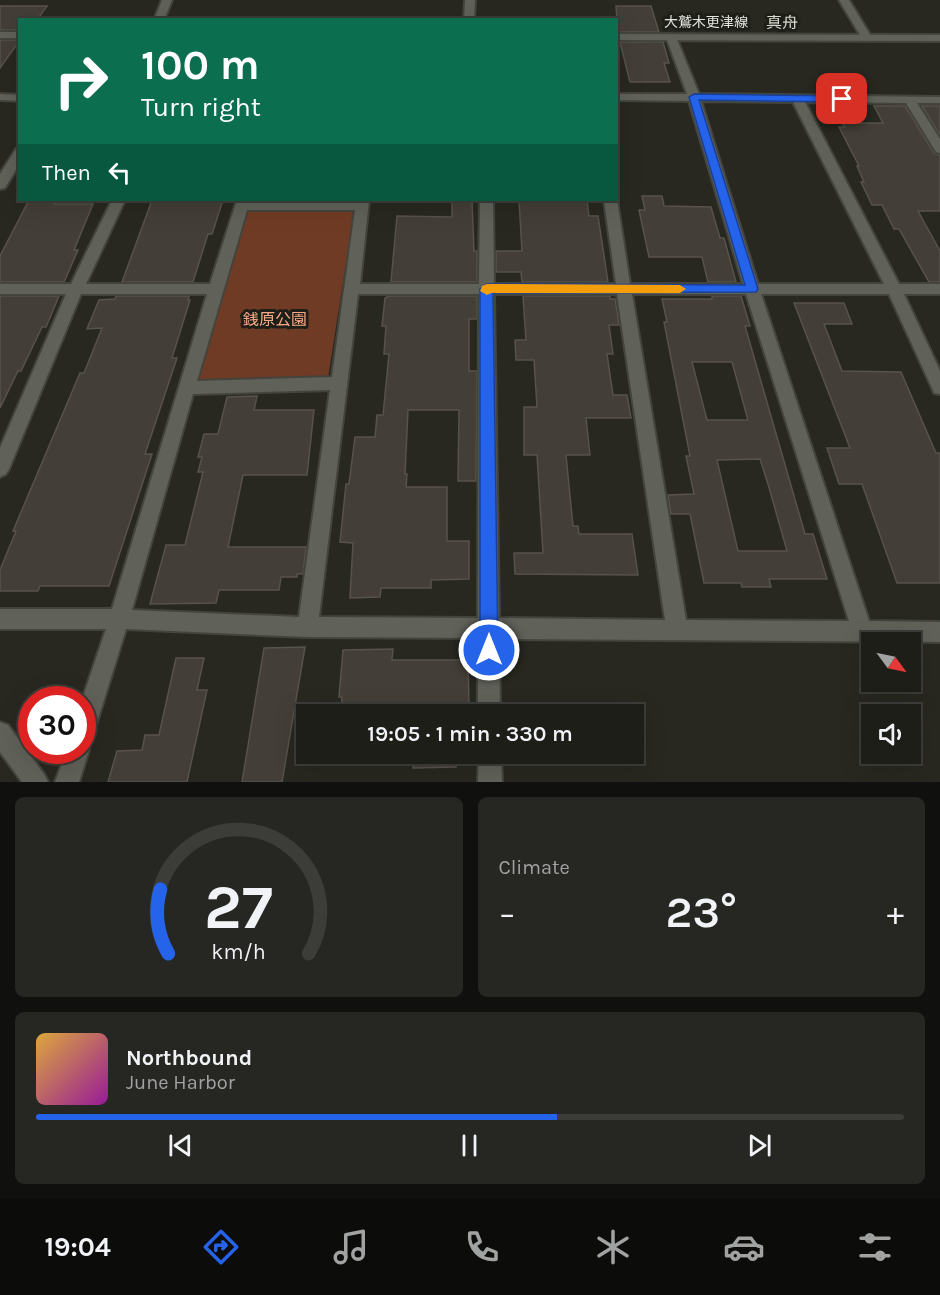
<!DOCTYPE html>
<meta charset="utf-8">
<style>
:root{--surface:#1e1e19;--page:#262722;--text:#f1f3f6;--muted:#a1a2a2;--line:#3c3c38;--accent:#2563eb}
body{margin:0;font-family:Karla,"Noto Sans JP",sans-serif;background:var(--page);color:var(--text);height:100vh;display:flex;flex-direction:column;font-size:22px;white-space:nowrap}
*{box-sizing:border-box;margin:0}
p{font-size:20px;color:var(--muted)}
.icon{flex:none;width:33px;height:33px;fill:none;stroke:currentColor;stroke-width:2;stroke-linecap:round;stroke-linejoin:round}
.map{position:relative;height:782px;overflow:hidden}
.sheet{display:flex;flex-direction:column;gap:15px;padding:15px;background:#10100e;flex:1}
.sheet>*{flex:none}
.hud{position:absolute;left:18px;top:18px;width:600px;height:183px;border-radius:0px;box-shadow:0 6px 24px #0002,0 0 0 2px var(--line);background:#0b6e4f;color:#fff;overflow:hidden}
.needle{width:39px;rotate:123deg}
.fabs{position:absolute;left:861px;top:632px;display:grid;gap:12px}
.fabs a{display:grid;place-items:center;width:60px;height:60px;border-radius:0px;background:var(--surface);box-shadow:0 6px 24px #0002,0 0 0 2px var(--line);font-size:30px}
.speed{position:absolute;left:18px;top:686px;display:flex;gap:12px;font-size:30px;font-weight:700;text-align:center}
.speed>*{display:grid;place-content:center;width:78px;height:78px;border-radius:50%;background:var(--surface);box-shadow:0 6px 24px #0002,0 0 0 2px var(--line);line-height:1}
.speed .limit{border:9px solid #d22;background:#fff;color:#111}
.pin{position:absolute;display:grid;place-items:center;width:51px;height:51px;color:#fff;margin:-26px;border-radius:12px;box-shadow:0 3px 9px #0006}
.me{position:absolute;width:66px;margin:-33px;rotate:0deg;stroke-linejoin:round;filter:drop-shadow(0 0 4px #0008)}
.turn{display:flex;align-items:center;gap:21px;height:126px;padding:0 24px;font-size:27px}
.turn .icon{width:78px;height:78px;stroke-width:2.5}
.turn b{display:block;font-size:42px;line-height:51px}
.then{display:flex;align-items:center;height:57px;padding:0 24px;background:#0003;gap:12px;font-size:22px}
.big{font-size:45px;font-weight:600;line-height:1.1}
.sheet .tile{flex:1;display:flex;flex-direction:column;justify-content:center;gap:9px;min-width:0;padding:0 21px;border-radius:9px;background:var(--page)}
.sheet .dial{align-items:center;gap:0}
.dial svg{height:156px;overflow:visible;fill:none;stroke:var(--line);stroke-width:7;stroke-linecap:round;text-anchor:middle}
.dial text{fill:var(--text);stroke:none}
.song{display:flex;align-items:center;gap:18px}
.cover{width:72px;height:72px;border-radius:9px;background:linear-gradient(135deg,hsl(40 70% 55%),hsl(300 70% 35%))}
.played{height:6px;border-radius:3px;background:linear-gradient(90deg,var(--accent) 60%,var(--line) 60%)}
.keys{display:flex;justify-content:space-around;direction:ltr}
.heat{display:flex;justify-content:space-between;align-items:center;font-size:33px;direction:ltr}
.sheet .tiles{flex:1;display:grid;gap:15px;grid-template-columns:1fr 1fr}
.tile:last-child{grid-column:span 2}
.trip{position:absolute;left:296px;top:704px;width:348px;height:60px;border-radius:0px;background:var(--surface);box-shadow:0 6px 24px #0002,0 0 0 2px var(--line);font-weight:600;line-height:60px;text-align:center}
.dock{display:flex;height:96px;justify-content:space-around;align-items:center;background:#0c0c0a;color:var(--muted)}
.dock .icon{width:42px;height:42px}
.dock .on{color:var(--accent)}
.dock b{font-size:27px;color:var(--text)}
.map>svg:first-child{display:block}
</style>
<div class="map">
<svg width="940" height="782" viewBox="0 0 940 782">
<rect width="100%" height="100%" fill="#282821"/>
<polygon fill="#703b24" points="245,211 354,212 328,378 193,383"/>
<g fill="#433e37" stroke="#57524b" stroke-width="1.5" fill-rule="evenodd">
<polygon points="0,6 47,6 37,20 20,20 20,30 0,30"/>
<polygon points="616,6 651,6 659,32 618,32"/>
<polygon points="0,40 20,40 0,68"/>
<polygon points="620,42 663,42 669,63 664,63 670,82 630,82"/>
<polygon points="874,106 905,106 934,153 940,155 940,211 918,211 940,251 940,282 929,282 899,229 894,229 882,205 872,205 861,182 864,182 857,166 859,166 839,127 845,127 842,123 883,123"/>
<polygon points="922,106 940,106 940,135"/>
<polygon points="642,196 662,196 664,206 711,207 720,238 724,238 736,282 708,282 702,257 649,257 639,210 645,210"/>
<polygon points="29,200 56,200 54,204 93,204 74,250 78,250 64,282 0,282 0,256"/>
<polygon points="152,200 223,200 212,234 208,234 193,282 122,282"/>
<polygon points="452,200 472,200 474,251 477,251 477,282 391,282 397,216 452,217"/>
<polygon points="519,200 587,200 589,216 598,216 608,282 522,282 521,272 496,272 496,251 522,251"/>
<polygon points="0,296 59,296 46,327 42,327 21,371 18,371 0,408"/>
<polygon points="116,296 189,296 188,300 190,300 172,358 177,358 145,454 152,454 109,586 40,586 38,591 0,591 0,570 16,531 13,531 80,373 84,373 102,328 87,329 99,300 115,299"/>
<polygon points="389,296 477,296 477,319 469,319 469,371 477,371 476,481 458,481 459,410 408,410 405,474 407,474 406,487 447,487 447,541 469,541 469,579 431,580 431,588 381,588 380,597 350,598 353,543 340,542 346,484 349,484 355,437 375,437 377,415 383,415 389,354 384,354 386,326 382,326 385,298"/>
<polygon points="523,296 610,296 610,299 615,299 619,325 609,325 613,354 607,354 613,395 627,395 631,418 586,418 590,455 566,455 573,526 578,526 579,534 632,534 638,575 515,574 514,553 543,553 537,455 524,455 524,407 537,407 534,360 516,360 515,340 526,340"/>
<path d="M712,296H741L750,326H745L805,534H813L827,579H769L771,587H742L741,583H704L690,514H671L668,495L694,494L686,456H690L664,322H667L662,299H712ZM692,362H732L748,420H707ZM760,459L768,484L787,551H738L717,460Z"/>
<polygon points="794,303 844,303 852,324 824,324 842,371 901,372 936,453 940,453 940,583 897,583 862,484 839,484 827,448 850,448"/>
<polygon points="257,396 254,410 314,410 307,475 243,475 228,547 306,547 303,574 297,574 297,577 281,577 279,590 219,590 216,603 150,604 166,545 185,545 203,472 198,472 202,457 198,457 204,434 218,434 227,397"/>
<polygon points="305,647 282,782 242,782 264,648"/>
<polygon points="393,649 392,660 468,660 469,706 457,706 457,714 341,714 342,697 339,697 343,650"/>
<polygon points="176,658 204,658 197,690 207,690 187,782 108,782 117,751 142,750 145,735 159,735"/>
<polygon points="337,753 456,753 456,767 413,768 413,759 336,759"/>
</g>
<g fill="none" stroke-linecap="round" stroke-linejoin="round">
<g stroke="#43443d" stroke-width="4">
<g id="minor">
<polygon points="162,0 172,0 164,20 154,20"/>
<polygon points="465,0 475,0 474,20 464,20"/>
<polygon points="839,0 849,0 872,38 871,40 863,40"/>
<path d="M671,34L676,37L699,94L940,97V103H917L940,139V153L936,152L906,103L805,102L899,284H940V294H904L940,371V394L934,393L932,388L889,294H761L869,621L940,622V642L499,639L500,714H478V638L308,637L126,629L93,735L87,744L89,750L79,782H55L67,750H82V700L106,629H0V609H112L207,294H81L9,469L6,474L0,477V448L66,294H0V284H71L112,200H125L86,284H210L237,200H249V202H356L357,200H369L360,284H479L480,200H493L494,284H616L604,200H617L630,284H743L689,101L616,100V94H687L666,37ZM701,101L793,102L884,284H758ZM247,210H355L332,377L197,381ZM358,294H479L478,618L319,617ZM494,294H617L665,620L499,618ZM632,294H746L849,621L686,620ZM330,390L299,617L132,610L193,394Z"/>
<polygon points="0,94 20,95 20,101 0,100"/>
<polygon points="20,148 20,163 5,188 0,189 0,174 16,149"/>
<polygon points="0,722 8,725 44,774 48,782 22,782 0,752"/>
<polygon points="479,753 501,753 502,782 478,782"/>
</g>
</g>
<g stroke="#43443d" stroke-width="4">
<g id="secondary">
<rect x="0" y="32" width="20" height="6"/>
<polygon points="616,34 940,35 940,41 616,40"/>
</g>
</g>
<use href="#minor" fill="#606159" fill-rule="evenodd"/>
<use href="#secondary" fill="#606159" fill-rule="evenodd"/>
</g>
<polygon fill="#2563eb" stroke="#184099" stroke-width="1.5" points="694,94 842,96 847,99 842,102 699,100 758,289 756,292 493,293 498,650 495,656 489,659 483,656 480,650 480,289 487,284 745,285 689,97"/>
<polygon fill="#f59e0b" points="487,284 680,285 686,289 680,293 491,293 487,295 480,291 482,286"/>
<g text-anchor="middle" stroke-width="6" stroke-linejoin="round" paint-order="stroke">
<g font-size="14" fill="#e3e4df" stroke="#1e1f18">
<text x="706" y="27">大鷲木更津線</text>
</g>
<g font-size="16" fill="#d7d8cf" stroke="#1e1f18">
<text x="782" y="28">真舟</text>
</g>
<g font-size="16" fill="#f9a785" stroke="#1e1f18">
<text x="275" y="325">銭原公園</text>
</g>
</g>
</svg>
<div class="fabs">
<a><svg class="needle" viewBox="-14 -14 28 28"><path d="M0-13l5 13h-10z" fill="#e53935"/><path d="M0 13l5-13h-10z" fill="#a1a2a2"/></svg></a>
<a><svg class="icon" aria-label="sound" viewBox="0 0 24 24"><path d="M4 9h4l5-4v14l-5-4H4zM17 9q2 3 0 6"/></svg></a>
</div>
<div class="speed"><div class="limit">30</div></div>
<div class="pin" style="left:842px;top:99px;background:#d93025"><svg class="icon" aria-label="arrive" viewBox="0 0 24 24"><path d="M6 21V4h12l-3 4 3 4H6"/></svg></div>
<svg class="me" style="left:489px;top:650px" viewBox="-20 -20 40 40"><circle r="17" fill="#2563eb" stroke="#fff" stroke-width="3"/><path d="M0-11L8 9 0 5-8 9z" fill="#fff"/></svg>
<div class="trip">19:05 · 1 min · 330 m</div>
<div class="hud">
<div class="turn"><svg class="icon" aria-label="right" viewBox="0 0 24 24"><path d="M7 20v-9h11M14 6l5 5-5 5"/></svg><div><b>100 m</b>Turn right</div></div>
<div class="then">Then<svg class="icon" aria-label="left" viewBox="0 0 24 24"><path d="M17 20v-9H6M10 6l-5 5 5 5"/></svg></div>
</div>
</div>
<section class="sheet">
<div class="tiles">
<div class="tile dial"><svg viewBox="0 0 100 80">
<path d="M14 69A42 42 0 1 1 86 69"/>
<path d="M14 69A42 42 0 0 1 10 36" stroke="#2563eb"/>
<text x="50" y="56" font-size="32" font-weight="700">27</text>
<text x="50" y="72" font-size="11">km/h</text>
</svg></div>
<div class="tile"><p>Climate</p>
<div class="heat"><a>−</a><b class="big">23°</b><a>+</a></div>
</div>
<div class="tile">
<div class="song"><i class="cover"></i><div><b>Northbound</b><p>June Harbor</p></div></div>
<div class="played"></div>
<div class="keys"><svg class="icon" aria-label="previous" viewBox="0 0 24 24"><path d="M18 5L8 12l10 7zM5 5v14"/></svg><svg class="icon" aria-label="pause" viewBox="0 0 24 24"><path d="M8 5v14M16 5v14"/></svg><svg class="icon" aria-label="next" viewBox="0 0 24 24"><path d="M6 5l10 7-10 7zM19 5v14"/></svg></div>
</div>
</div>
</section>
<nav class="dock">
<b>19:04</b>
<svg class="icon on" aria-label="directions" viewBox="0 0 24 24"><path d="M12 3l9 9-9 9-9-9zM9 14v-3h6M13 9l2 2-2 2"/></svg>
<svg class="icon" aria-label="music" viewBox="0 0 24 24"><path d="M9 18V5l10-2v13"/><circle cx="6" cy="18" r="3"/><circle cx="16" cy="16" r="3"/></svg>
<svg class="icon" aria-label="phone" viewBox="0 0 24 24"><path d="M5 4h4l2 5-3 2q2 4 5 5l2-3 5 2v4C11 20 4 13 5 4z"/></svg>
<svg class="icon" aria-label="climate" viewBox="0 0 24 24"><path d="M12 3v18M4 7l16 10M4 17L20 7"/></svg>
<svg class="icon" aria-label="car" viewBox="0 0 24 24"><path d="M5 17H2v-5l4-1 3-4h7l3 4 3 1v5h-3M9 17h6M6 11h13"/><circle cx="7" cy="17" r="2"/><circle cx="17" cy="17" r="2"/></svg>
<svg class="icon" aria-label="filters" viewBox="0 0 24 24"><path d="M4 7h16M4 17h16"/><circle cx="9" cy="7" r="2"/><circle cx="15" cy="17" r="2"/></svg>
</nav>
